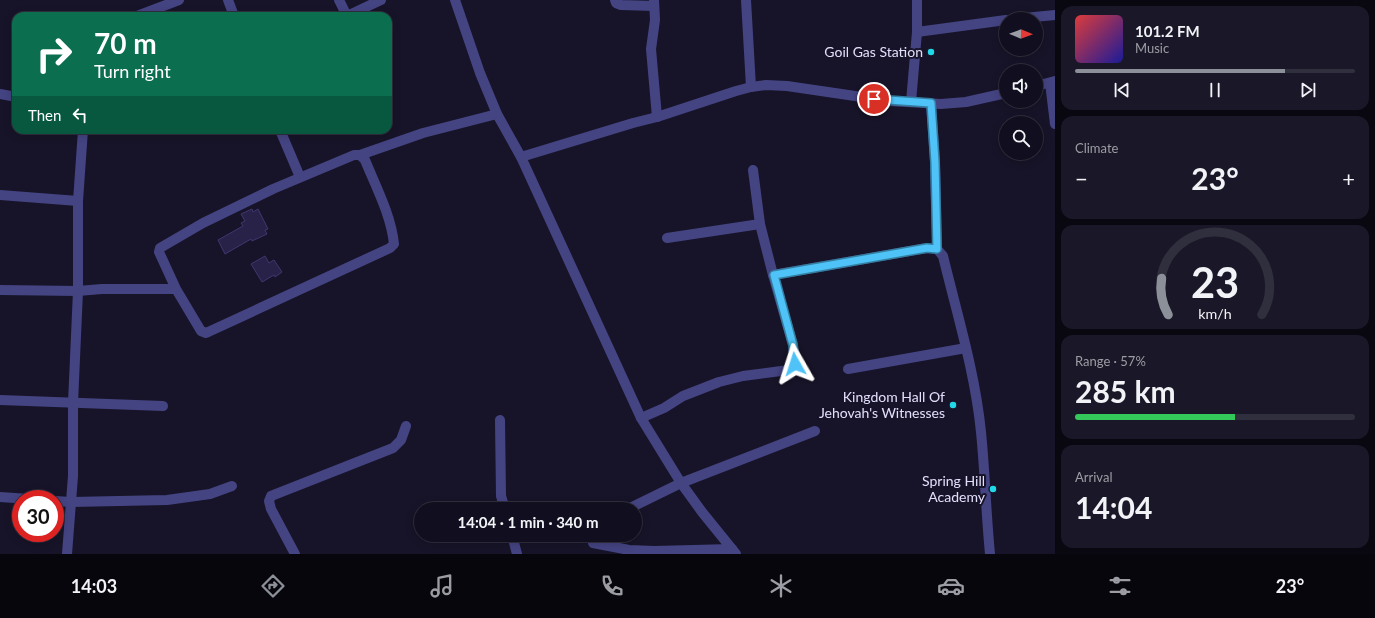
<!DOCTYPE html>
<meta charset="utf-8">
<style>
:root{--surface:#110f1f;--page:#1a1828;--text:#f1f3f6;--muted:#9c9ca4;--line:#302f3d;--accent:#8c9099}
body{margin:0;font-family:Lato,sans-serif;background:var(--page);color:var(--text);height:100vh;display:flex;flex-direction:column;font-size:15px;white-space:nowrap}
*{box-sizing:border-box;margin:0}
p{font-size:13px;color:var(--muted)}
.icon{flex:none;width:22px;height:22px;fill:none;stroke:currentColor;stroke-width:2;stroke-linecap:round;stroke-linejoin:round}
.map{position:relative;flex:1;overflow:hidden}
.drawer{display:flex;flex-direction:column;gap:6px;padding:6px;background:#090811;width:320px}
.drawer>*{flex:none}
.guide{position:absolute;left:12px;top:12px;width:380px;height:122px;border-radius:12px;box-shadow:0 2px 10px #0003,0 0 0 1px var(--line);background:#0b6e4f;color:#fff;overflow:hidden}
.needle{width:26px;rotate:91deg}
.buttons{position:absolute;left:999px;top:12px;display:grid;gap:8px}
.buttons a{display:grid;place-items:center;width:44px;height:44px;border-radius:50%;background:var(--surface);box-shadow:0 2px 10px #0003,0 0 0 1px var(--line);font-size:20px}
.speed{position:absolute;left:12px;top:490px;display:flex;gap:8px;font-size:20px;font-weight:700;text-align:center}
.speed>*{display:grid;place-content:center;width:52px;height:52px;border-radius:50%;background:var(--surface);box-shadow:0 2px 10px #0003,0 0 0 1px var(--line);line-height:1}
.speed .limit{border:6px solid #d22;background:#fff;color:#111}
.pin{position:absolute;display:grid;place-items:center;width:34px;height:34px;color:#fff;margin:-17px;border:2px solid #fff;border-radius:50%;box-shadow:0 1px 4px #0007}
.me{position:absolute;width:44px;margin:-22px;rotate:354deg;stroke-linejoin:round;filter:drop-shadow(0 0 3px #0008)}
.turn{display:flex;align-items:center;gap:14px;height:84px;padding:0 16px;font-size:18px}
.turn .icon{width:52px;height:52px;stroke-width:2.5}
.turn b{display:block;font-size:28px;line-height:34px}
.then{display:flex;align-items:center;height:38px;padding:0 16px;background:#0003;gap:8px;font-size:15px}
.big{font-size:30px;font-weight:700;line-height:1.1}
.drawer .card{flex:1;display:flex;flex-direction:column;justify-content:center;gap:6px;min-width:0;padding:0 14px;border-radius:12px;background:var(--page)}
.drawer .dial{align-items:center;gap:0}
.dial svg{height:104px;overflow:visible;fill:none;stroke:var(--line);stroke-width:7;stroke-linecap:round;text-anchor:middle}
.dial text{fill:var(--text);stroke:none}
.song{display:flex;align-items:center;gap:12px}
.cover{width:48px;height:48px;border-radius:6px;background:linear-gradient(135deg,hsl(0 70% 55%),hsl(240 70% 35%))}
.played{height:4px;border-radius:2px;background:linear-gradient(90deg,var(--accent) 75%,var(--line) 75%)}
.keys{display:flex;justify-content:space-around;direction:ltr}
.heat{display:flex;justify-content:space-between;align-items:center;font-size:22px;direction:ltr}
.charge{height:6px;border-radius:3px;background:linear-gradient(90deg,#34c759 57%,var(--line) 0)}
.trip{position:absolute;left:414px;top:502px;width:228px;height:40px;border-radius:20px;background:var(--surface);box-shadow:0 2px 10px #0003,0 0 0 1px var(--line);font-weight:700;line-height:40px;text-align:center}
.tab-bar{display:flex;height:64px;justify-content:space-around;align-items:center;background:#07060c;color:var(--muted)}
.tab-bar .icon{width:28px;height:28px}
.tab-bar .current{color:var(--accent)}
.tab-bar b{font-size:18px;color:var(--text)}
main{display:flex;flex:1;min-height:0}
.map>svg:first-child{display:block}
</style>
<main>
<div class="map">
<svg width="1055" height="554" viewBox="0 0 1055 554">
<rect width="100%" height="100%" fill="#171429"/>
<g fill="#292248" stroke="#413671">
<polygon points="252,209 253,212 258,209 268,229 265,230 267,234 252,241 251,239 225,254 218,240 243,226 241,223 245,221 241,214"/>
<polygon points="265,256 269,263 274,260 282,272 275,277 274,275 262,282 251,264"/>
</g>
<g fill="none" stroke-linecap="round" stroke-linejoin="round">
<g stroke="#454483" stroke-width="10">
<polyline points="228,0 234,16"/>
<polyline points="339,0 347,16"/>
<polyline points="615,0 616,3 621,5 654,6"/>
<polyline points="654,0 655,20 651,49 657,117"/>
<polyline points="746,0 751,87"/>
<polyline points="137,16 179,0"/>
<polyline points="347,16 381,0"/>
<polyline points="1013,19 1055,15"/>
<polyline points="917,32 1006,20"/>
<polyline points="1050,83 1055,124"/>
<polyline points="1036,86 1055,81"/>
<polyline points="0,94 16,97"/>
<polyline points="911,102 917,32 917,0"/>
<polyline points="931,103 935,162 937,249"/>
<polyline points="280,130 300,177"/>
<polyline points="360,155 423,133 497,114"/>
<polyline points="521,157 633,123 657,117 736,91 751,87 766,85 787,86 889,101 941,104 966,102 1006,93"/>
<path d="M753,170L760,224L773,275L927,248L937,249L943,256C957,314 975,372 981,432C985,472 986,513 990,554"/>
<polyline points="0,195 78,201"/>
<polyline points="667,238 760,224"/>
<path d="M0,290L78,291L102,289H176L159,252L160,248L203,223L273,189L354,155H360L365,160C376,187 391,215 394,244L390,248L206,333L201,331L176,289"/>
<polyline points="848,369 966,348"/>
<polyline points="0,400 163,406"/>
<polyline points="641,418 664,408 683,396 719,382 743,376 789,370 793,368 795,364 793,345 773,275"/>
<polyline points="500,420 501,496 505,509"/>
<polyline points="0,497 29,499"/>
<polyline points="55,501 71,502 167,500 210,494 232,486"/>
<polyline points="628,509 681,483 815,431"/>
<polyline points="512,535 517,554"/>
<polyline points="593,543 629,550 654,551 732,549"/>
<polyline points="67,554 73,476 73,403 78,291 78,201 83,130"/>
<polyline points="295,554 271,509 269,501 271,496 393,448 401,440 406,426"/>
</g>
<polyline stroke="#454483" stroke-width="10" points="455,0 480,73 497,114 521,157 641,418 681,483 702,512 736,554"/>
</g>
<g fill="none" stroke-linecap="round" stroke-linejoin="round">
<g stroke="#337fa1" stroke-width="10">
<polyline id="route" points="795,364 793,345 774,275 927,248 937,249 935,162 931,103 874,99"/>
</g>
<use href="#route" stroke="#4fc3f7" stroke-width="7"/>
</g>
<g fill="#20d8e7" stroke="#171429" stroke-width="1.5">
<circle cx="931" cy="52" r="4"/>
<circle cx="953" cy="405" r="4"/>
<circle cx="993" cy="489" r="4"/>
</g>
<g text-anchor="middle" stroke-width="4" stroke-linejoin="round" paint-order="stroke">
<g font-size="14" fill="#e2dffc" stroke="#171429" text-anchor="end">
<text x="923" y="57">Goil Gas Station</text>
<text x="945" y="402">Kingdom Hall Of<tspan x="945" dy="16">Jehovah's Witnesses</tspan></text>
<text x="985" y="486">Spring Hill<tspan x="985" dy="16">Academy</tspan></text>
</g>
</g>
</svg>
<div class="buttons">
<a><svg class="needle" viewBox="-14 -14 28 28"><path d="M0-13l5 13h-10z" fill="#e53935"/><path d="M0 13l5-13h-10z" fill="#9c9ca4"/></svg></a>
<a><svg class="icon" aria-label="sound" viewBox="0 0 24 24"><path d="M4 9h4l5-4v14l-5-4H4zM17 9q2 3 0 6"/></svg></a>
<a><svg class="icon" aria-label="search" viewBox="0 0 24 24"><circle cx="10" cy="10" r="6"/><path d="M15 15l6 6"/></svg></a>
</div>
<div class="speed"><div class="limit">30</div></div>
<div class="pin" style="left:874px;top:99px;background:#d93025"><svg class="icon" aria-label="arrive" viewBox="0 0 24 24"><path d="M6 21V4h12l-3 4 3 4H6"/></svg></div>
<svg class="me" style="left:795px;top:364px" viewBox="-20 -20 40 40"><path d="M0-17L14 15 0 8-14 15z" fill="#4fc3f7" stroke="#fff" stroke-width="4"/></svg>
<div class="trip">14:04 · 1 min · 340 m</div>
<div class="guide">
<div class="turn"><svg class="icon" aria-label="right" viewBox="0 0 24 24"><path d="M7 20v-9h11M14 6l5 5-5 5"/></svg><div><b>70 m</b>Turn right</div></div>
<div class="then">Then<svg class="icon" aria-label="left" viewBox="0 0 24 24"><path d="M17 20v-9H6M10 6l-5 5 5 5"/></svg></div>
</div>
</div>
<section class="drawer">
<div class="card">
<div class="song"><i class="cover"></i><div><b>101.2 FM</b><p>Music</p></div></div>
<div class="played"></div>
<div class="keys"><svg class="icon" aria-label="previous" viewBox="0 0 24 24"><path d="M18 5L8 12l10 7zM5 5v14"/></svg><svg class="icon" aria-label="pause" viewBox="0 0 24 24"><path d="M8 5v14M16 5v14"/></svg><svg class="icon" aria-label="next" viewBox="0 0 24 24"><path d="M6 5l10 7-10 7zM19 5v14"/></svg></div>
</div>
<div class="card"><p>Climate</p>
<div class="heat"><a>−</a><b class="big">23°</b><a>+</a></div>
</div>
<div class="card dial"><svg viewBox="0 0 100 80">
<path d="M14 69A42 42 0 1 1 86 69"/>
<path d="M14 69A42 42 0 0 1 9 41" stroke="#8c9099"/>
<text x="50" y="56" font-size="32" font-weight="700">23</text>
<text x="50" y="72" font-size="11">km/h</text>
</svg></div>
<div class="card"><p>Range · 57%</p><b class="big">285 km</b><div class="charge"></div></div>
<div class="card"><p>Arrival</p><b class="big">14:04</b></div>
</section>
</main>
<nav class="tab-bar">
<b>14:03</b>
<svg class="icon current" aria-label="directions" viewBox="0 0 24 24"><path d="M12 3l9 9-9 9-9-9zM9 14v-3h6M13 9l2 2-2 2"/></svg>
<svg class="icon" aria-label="music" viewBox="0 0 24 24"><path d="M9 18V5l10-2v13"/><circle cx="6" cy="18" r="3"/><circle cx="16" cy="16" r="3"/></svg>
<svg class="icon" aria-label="phone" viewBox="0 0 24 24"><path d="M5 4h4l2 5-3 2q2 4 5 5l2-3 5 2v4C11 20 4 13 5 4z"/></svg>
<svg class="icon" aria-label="climate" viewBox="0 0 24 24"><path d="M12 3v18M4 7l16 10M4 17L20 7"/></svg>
<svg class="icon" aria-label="car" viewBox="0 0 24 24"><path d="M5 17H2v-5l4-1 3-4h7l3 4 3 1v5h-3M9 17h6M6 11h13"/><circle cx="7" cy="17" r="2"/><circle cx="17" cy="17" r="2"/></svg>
<svg class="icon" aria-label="filters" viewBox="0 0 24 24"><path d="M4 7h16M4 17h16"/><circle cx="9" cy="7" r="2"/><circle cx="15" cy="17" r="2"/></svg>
<b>23°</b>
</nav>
